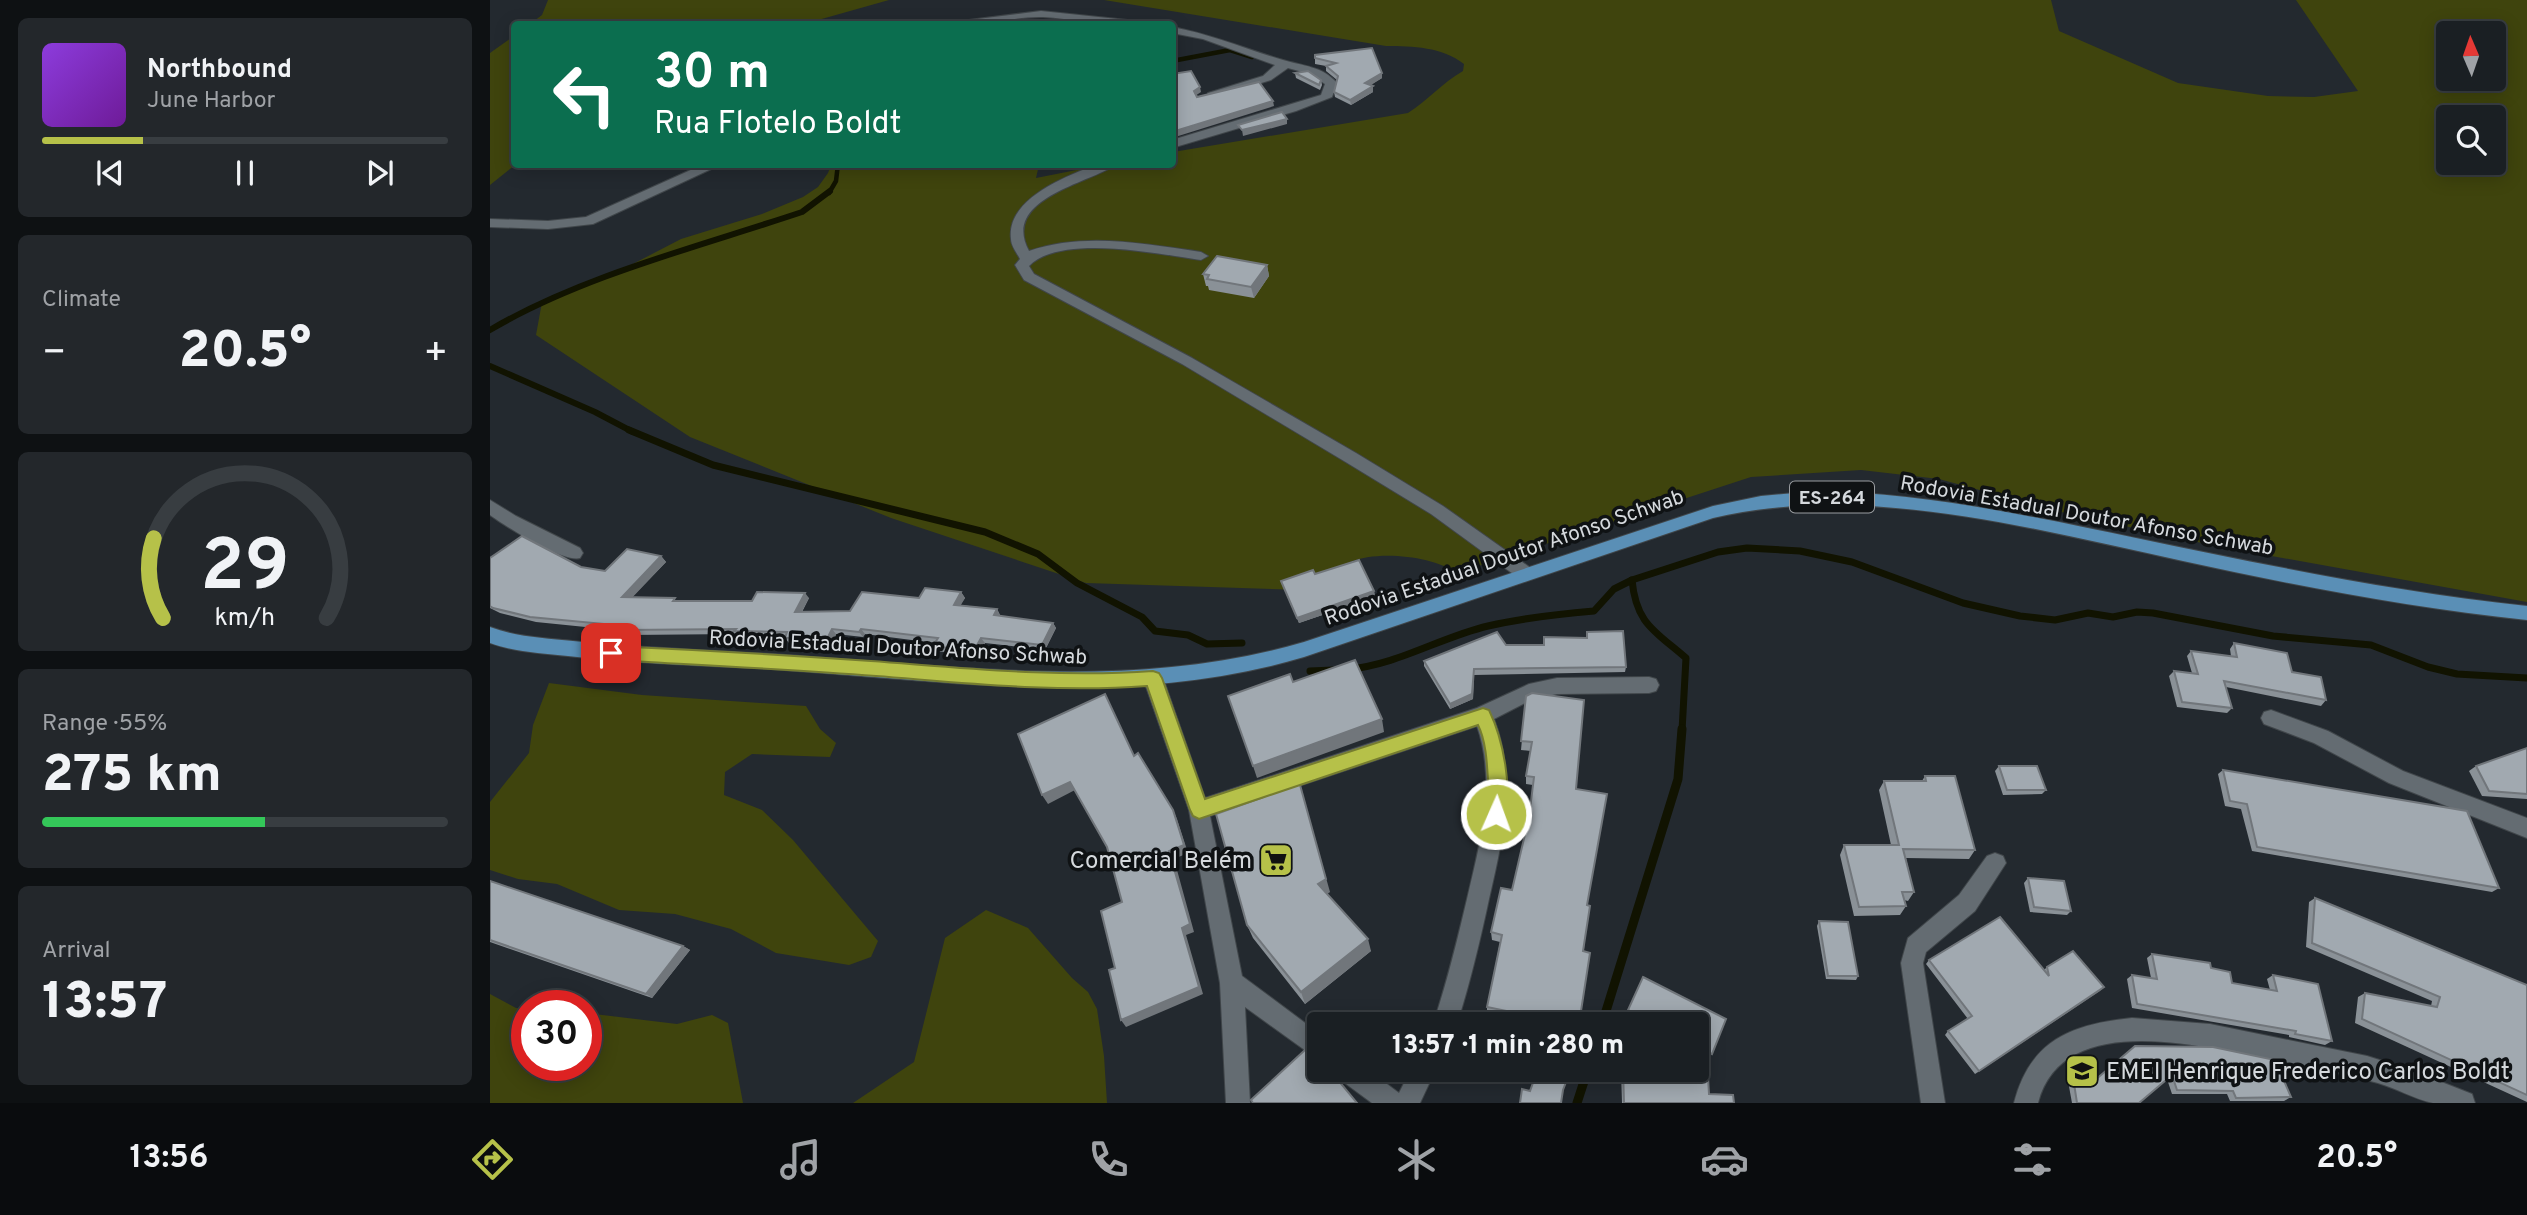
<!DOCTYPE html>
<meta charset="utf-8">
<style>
:root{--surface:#1a1f23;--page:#23272b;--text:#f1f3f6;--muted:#9fa2a6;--line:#383d41;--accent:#b6c149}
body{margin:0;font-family:Overpass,sans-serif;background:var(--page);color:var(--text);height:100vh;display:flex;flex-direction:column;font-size:26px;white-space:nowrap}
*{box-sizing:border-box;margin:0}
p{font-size:23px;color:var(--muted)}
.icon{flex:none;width:38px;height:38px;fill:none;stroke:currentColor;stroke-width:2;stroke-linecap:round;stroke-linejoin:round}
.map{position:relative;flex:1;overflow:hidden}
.drawer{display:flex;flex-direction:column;gap:18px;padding:18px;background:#0e1113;width:490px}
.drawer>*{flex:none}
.top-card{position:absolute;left:21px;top:21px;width:665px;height:147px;border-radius:7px;box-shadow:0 4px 18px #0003,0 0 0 2px var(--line);background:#0b6e4f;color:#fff;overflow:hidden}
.needle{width:46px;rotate:358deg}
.controls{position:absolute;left:1946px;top:21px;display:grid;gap:14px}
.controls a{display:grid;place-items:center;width:70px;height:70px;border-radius:7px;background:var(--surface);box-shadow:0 4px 18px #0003,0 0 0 2px var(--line);font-size:35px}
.speed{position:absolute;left:21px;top:990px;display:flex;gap:14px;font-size:35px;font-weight:700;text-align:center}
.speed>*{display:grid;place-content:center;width:91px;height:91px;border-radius:50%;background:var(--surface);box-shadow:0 4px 18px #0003,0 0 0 2px var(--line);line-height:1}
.speed .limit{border:10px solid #d22;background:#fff;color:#111}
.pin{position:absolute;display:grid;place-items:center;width:60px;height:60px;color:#fff;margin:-30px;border-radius:14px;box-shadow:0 4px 10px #0006}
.me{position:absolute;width:77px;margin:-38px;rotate:2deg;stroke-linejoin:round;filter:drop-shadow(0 0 5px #0008)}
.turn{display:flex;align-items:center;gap:24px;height:147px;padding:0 28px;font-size:32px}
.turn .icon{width:91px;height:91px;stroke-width:2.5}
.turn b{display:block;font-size:49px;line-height:60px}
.big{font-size:52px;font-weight:800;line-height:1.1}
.drawer .tile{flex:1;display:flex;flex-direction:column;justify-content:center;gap:10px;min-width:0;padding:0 24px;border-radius:10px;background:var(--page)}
.drawer .dial{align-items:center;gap:0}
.dial svg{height:182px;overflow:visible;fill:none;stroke:var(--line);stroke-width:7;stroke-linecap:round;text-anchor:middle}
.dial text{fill:var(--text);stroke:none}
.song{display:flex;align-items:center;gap:21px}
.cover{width:84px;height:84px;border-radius:10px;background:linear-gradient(135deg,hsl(270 70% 55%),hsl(280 70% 35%))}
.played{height:7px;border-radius:4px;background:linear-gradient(90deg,var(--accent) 25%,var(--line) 25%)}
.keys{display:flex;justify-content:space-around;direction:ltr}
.heat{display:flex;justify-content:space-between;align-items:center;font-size:38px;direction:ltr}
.charge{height:10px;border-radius:5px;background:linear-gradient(90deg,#34c759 55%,var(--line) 0)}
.trip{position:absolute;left:817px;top:1012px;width:402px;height:70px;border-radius:7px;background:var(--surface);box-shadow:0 4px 18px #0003,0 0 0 2px var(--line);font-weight:800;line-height:70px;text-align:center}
.menu{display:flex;height:112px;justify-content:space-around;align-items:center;background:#0a0c0e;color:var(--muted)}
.menu .icon{width:49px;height:49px}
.menu .on{color:var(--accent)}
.menu b{font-size:32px;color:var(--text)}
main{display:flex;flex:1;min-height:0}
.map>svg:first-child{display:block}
</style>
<main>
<section class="drawer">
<div class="tile">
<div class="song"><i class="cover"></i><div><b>Northbound</b><p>June Harbor</p></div></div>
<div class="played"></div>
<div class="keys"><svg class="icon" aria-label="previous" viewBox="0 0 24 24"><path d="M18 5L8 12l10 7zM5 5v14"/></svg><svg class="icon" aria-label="pause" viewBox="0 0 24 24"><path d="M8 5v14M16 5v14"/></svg><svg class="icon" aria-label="next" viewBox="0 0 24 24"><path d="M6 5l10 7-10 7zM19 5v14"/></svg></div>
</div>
<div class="tile"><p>Climate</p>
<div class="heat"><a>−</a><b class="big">20.5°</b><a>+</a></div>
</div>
<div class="tile dial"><svg viewBox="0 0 100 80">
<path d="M14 69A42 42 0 1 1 86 69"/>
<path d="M14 69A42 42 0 0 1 10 34" stroke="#b6c149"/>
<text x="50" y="56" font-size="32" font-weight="700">29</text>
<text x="50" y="72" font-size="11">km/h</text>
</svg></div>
<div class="tile"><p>Range · 55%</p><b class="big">275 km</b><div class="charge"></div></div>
<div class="tile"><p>Arrival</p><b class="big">13:57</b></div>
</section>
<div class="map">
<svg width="2037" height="1103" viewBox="0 0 2037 1103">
<rect width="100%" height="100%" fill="#23292f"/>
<g fill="#3f440d" fill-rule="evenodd">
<polygon points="58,0 399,0 314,24 40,24 52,15"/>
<path d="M614,0H1561L1569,31L1688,83L1778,96L1824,97L1868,91L1806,0H2037V602L1721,545L1571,512L1449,479L1371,470L1261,477L967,573C943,556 888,550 860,562C854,565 849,571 843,575C833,581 823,585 813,590L596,583L401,518L200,437L46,335L52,302L139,266L191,239L272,214L313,197L328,187L338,173L341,165H549L546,178L612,165L682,164L683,152L918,113C938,100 952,83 973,71L974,64C952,47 923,46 896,46ZM1958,33H2004V79H1958ZM1958,117H2004V163H1958Z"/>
<polygon points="24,36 25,165 0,185 0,53"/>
<polygon points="59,683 152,695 316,706 330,729 346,743 340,757 262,754 235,772 234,795 272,810 303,840 388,941 381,957 359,965 286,953 241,929 185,914 129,910 67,884 28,879 0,870 0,802 39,753 43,725"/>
<polygon points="496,910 538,928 582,978 598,992 607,1009 614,1056 617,1103 363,1103 424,1062 455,938"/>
<polygon points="0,994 26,1008 37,1009 37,1066 96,1066 96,1013 187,1024 222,1015 238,1023 253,1103 0,1103"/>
</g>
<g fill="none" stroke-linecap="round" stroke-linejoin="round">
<g stroke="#111301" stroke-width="4.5">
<polyline points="682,61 740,50 762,57"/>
<polyline points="339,193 346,181 348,164"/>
</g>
<g stroke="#111301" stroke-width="6">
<path d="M0,330C91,276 211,246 312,212L340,191"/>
<polyline points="0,366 105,412 143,432"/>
</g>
<g stroke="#111301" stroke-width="7">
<polyline points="139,430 223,465 495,532 548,554 587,583 652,617 665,631 698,635 717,644 752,643"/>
<path d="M1142,580C1146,624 1165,631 1196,658L1192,731"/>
<path d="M859,669C907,665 951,637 998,626C1033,618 1068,614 1104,611L1124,589L1142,580L1228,552L1257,548L1310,551L1362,562L1473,603L1530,616L1565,620L1598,613L1623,617L1647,612L1663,613L1783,636L1881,645L1938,667L1967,674L2037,678"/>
<polyline points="820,671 844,670"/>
</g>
<g stroke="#111301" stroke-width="9">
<polyline points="1112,1024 1188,779 1192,729"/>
<polyline points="1087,1103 1098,1069"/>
</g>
<g stroke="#40464a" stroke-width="2">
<g id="minor">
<path d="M551,11L647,21L652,24C619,27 586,19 553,17C524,16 495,27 466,24L471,21Z"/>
<path d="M682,27C721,34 755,49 793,60C813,66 832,66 847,83L842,97L806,111L682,148V140L831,95L835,84L820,74L798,68L781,80L726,97H718V93L773,76L785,65L713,39L682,33Z"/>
<polygon points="214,164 232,164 103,224 58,229 0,227 0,219 58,221 96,217"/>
<path d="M608,164H627C601,183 510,198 539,251C595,232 654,244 711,252L718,256L711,260C669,254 571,233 539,266L544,274L702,358L866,453L953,506L1042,569L1045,574L1042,579H1030L941,514L854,461L692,364L534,280L525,265L530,259C527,253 521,246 521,239C516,198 579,175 608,164Z"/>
<path d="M0,500L26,516L90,548L93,553L90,558C74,563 15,526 0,515Z"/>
<path d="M663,670L670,672L673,678L715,798L987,708L1039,684L1067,678L1159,677L1166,679L1169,685L1166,691L1159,693L1067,694L1043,699L1004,719C1027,779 1013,838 999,899C990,941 980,983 967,1024H943C957,983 967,941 977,899C990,843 1007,783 987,726L720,816L752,976L830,1034V1061L755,1007L760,1103H736L730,983L699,810L653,678L656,672Z"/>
<polygon points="1781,710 1838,731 1913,771 2037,818 2037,838 1899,783 1824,743 1774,724 1771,718 1774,712"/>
<polygon points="1505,853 1513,856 1516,863 1485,911 1436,952 1433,963 1455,1103 1431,1103 1411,963 1418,938 1469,895 1497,856"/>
<path d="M1642,1018L1720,1024L1877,1056L1921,1070L1982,1094L1985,1103C1972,1103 1956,1103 1943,1103C1924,1099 1906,1088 1888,1083C1857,1074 1825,1071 1794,1064C1726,1049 1573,1005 1548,1103H1524C1540,1040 1582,1024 1642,1018Z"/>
<polygon points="845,1069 877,1069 909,1093 921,1069 946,1069 930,1103 882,1103 848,1078"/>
</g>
</g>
<g stroke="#40464a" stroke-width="2">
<path id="major" d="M1327,491C1435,493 1541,516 1646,538C1776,565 1905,592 2037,606V620C1921,608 1807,586 1693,561C1543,529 1375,482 1223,518L814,657C633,711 447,679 262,668C201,665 139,663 78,656C51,653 25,652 0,643V627C27,637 55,638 83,641C143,648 203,649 262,653C447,663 633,695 814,642L1223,506L1271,496Z"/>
</g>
<use href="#minor" fill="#646c72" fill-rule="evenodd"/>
<use href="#major" fill="#5a8fb6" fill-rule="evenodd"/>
</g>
<g fill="#8a9197">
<polygon points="825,55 892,78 880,85 883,86 883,92 861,105 845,97 844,92 847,80 836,71 836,66 825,64"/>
<polygon points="805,73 831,80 832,85 830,90 806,78"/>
<polygon points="777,265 779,276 764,298 719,290 718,286 716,286 713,274"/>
<polygon points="171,556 176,562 142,597 187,601 262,601 319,598 312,612 360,611 429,598 471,592 475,598 470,605 507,609 510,615 509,616 563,623 566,628 555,650 495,643 490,653 472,650 470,654 447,651 443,646 445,643 375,634 373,637 346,634 343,643 299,643 295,638 249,637 247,634 139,635 135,631 46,622 10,613 0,608 0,558 91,567 115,571"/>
<polygon points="825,574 884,591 885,597 809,623 791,581"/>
<polygon points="1097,632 1136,667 1135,672 984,675 983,699 960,709 934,666 934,661 1016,645 1054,645 1096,638"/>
<polygon points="1744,643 1802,672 1836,700 1831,706 1736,687 1742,708 1737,713 1687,707 1679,676 1684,671 1702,673 1697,656 1701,651 1741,656 1740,649"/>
<polygon points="1036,696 1086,789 1097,905 1089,1024 1045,1024 997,1014 997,1007 1010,942 1002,940 1001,932 1022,890 1039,817 1043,785 1036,784 1036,776 1041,751 1031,750"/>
<polygon points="2037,748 2037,799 1992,796 1979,771 1986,766"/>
<polygon points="1509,766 1556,790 1552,794 1513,795 1505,771"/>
<polygon points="1733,770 2009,888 2002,892 1762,851 1751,809 1735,806 1728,774"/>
<polygon points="1435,776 1485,850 1479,859 1416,858 1424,892 1418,901 1414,900 1416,906 1410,915 1364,916 1350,855 1354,845 1401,845 1389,790 1394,781 1432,781"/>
<polygon points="1538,878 1581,911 1577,915 1540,912 1534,883"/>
<polygon points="0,881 193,946 200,950 162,998 0,942"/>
<polygon points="840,892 837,894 881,951 815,1004 763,938 757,925"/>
<polygon points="1825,898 2037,985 2037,1102 1865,1023 1868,997 1875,993 1941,1006 1942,1001 1816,947 1819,902"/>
<polygon points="1329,921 1368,976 1366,980 1336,979 1327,926"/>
<polygon points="1662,954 1721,968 1742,983 1780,990 1777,979 1783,975 1842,1041 1835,1045 1799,1037 1799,1035 1642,1008 1637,979 1642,975 1661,978 1657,958"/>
<polygon points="1439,960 1554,970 1557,967 1614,987 1485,1074 1455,1035 1458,1031 1478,1019 1436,964"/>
<polygon points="1138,1010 1236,1019 1220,1058 1208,1051 1208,1024 1156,1024 1137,1013"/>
<polygon points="1645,1046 1801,1097 1794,1101 1740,1101 1737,1094 1682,1094 1677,1079 1649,1103 1582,1103 1578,1081 1583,1077 1604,1081"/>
<polygon points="1131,1069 1176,1069 1176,1075 1219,1094 1244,1103 1132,1103"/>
</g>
<g fill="#71767b">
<polygon points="892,73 892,78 875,89 875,83"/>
<polygon points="883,86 883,92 861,105 860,100"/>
<polygon points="710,87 711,92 705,96 704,91"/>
<polygon points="783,101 784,106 682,138 682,132"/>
<polygon points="797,119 797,124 753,136 752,130"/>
<polygon points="542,164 556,164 543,167"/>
<polygon points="777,265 779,276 764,298 761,287"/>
<polygon points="171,556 176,562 138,602 132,597"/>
<polygon points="884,591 885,597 809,623 807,618"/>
<polygon points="471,592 475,598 468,610 464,605"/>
<polygon points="315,593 319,598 309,617 305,612"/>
<polygon points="507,609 510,615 507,621 504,615"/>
<polygon points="563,623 566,628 555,650 552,645"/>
<polygon points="342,629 346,634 343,643 338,637"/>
<polygon points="371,629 375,634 373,637 369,632"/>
<polygon points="491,638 495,643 490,653 486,647"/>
<polygon points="468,645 472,650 470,654 466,649"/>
<polygon points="984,669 983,699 960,709 960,704"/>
<polygon points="892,719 894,732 767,778 763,766"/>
<polygon points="807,774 840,892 832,897 828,884"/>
<polygon points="580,782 585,790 558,804 552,795"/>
<polygon points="683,810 687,819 698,853 684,859 704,932 696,935 713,994 636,1027 631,1020 692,928 679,851"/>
<polygon points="878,939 881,951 815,1004 811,992"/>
<polygon points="193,946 200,950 162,998 156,994"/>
<polygon points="1614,987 1610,991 1485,1074 1489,1071"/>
</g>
<g fill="#a1a9b0" stroke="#71767b" stroke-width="2">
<polygon points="882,48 892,73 875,83 883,86 860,100 844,92 848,76 836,66 846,63 825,58 825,55"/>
<polygon points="701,71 710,87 704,91 707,97 769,82 783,101 682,132 682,74"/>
<polygon points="818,71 831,80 829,85 805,73"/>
<polygon points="792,112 797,119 752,130 748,125"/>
<polygon points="727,256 777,265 761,287 717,279 719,275 713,274"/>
<polygon points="32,536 91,567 115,571 137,549 171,556 132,597 185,598 183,601 262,601 267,592 315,593 305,612 360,611 372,592 429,598 435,588 471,592 464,605 507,609 504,615 563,623 552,645 491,638 486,647 468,645 466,649 443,646 448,638 371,629 369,632 342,629 338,637 295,638 297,632 244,631 246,629 134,630 136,626 40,617 3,608 0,606 0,558"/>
<polygon points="869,560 884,591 807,618 791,581 823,570 825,574"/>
<polygon points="1133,631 1136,667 984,669 982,694 960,704 934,661 1007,632 1016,645 1054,645 1054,637 1097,638 1097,632"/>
<polygon points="1744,643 1797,653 1802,672 1831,677 1836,700 1734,681 1742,708 1692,702 1684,671 1708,674 1701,651 1747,657"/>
<polygon points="865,660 892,719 763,766 738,696 800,674 803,682"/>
<polygon points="1042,693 1094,700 1086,789 1117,794 1097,905 1100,906 1093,951 1100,953 1089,1024 1064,1024 1065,1021 997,1007 1012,935 1001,932 1011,888 1022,890 1039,817 1044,777 1036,776 1042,742 1031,741 1036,696"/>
<polygon points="615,694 644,756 648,753 683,810 694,845 679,851 700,924 692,928 709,987 631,1020 619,970 625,968 611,911 632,902 617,847 580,782 552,795 528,734"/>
<polygon points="2037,748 2037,794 1999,791 1986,766"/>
<polygon points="1509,766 1547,766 1556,790 1517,790"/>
<polygon points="1733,770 1977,811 2009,888 1767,847 1757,804 1740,801"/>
<polygon points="807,774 836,879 828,884 878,939 811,992 757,925 726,814 774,797 770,786"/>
<polygon points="1435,776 1465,776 1485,850 1413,849 1424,892 1412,892 1416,906 1369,907 1354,845 1409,845 1394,781 1436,781"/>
<polygon points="1538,878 1574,881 1581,911 1544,907"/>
<polygon points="0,881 193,946 156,994 0,940"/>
<polygon points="1825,898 2037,985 2037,1095 1872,1019 1875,993 1947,1007 1950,997 1822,943"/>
<polygon points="1510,917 1559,976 1557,967 1583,951 1614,987 1489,1071 1458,1031 1482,1016 1439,960"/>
<polygon points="1329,921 1358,922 1368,976 1338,976"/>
<polygon points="1662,954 1720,963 1721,968 1740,972 1742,983 1787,991 1783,975 1828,984 1842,1041 1805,1034 1806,1031 1647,1004 1642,975 1667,979"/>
<polygon points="1153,977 1236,1019 1222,1054 1208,1046 1208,1024 1164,1024 1138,1010"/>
<polygon points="1645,1046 1723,1047 1785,1060 1801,1097 1746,1098 1743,1091 1687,1090 1682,1075 1649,1103 1587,1103 1583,1077 1604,1081"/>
<polygon points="816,1049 830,1058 830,1069 839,1069 867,1103 763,1103 761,1100"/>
<polygon points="1048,1069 1081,1069 1073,1090 1071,1103 1030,1103 1032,1089 1040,1091"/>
<polygon points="1133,1069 1176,1069 1176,1075 1218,1077 1219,1094 1243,1095 1244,1103 1134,1103"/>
</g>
<path fill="#b6c149" stroke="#767d2f" stroke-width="2" d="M121,646C208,650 295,655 381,661C476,668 569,678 663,671L669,673L672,678L715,799L993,708L999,710C1012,737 1025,792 1012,820L1006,823L999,820C994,808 998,794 998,781C997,763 996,741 988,725L709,819L703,816L700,810L657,686C566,693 477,683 386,676C298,669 209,665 121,660L115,658L112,653L115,648Z"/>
<defs>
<g id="supermarket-square" transform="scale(1.75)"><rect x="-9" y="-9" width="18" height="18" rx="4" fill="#b6c149" stroke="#0f1214"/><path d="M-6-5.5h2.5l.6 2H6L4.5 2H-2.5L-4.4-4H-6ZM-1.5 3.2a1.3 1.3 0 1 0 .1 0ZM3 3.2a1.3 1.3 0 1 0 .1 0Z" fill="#111"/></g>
<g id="school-square" transform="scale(1.75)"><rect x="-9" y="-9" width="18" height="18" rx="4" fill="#b6c149" stroke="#0f1214"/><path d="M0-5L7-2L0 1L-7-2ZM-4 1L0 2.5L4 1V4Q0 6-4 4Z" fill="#111"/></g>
</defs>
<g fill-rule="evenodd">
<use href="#supermarket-square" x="786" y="860"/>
<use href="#school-square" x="1592" y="1071"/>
</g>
<g text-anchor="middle" stroke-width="7" stroke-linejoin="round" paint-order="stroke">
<rect fill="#0f1214" stroke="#9a9da1" stroke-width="2" x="1300" y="481.5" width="84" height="31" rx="5"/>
<g font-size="19" font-weight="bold" fill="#d5d9dd">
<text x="1342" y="504">ES-264</text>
</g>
<g font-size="21" fill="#d5d9dd" stroke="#0f1214">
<text transform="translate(1597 515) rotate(10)" y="7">Rodovia Estadual Doutor Afonso Schwab</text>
<text transform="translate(1014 557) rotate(-19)" y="7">Rodovia Estadual Doutor Afonso Schwab</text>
<text transform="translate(408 647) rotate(3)" y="7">Rodovia Estadual Doutor Afonso Schwab</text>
</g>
<g font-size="24" fill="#d5d9dd" stroke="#0f1214" text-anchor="end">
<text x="762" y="868">Comercial Belém</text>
<text x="1616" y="1079" text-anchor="start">EMEI Henrique Frederico Carlos Boldt</text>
</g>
</g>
</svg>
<div class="controls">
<a><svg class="needle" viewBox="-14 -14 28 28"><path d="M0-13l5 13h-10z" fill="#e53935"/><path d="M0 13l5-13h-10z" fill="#9fa2a6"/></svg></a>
<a><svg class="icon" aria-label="search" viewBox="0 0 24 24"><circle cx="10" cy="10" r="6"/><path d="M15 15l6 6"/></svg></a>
</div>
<div class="speed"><div class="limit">30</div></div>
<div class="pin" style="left:121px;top:653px;background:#d93025"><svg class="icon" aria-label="arrive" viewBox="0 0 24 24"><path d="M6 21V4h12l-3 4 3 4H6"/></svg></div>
<svg class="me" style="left:1006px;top:814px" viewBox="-20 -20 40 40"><circle r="17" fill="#b6c149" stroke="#fff" stroke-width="3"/><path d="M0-11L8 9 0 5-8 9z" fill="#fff"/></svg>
<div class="trip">13:57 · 1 min · 280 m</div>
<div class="top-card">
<div class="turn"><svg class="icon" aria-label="left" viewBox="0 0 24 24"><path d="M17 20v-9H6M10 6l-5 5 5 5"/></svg><div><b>30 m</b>Rua Flotelo Boldt</div></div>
</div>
</div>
</main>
<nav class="menu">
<b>13:56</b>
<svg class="icon on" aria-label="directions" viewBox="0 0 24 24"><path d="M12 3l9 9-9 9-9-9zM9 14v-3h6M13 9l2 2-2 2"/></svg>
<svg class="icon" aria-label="music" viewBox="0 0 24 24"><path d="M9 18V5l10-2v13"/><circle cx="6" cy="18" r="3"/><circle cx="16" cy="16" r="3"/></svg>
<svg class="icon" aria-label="phone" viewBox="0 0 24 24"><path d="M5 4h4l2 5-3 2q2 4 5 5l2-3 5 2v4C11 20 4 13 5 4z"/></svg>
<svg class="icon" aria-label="climate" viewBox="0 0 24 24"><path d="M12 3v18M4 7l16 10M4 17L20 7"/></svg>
<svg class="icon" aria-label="car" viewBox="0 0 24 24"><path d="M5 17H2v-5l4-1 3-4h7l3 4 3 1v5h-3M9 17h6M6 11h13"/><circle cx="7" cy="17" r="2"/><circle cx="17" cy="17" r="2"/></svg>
<svg class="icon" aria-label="filters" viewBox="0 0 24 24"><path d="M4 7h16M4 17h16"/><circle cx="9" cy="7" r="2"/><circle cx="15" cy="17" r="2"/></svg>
<b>20.5°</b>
</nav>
